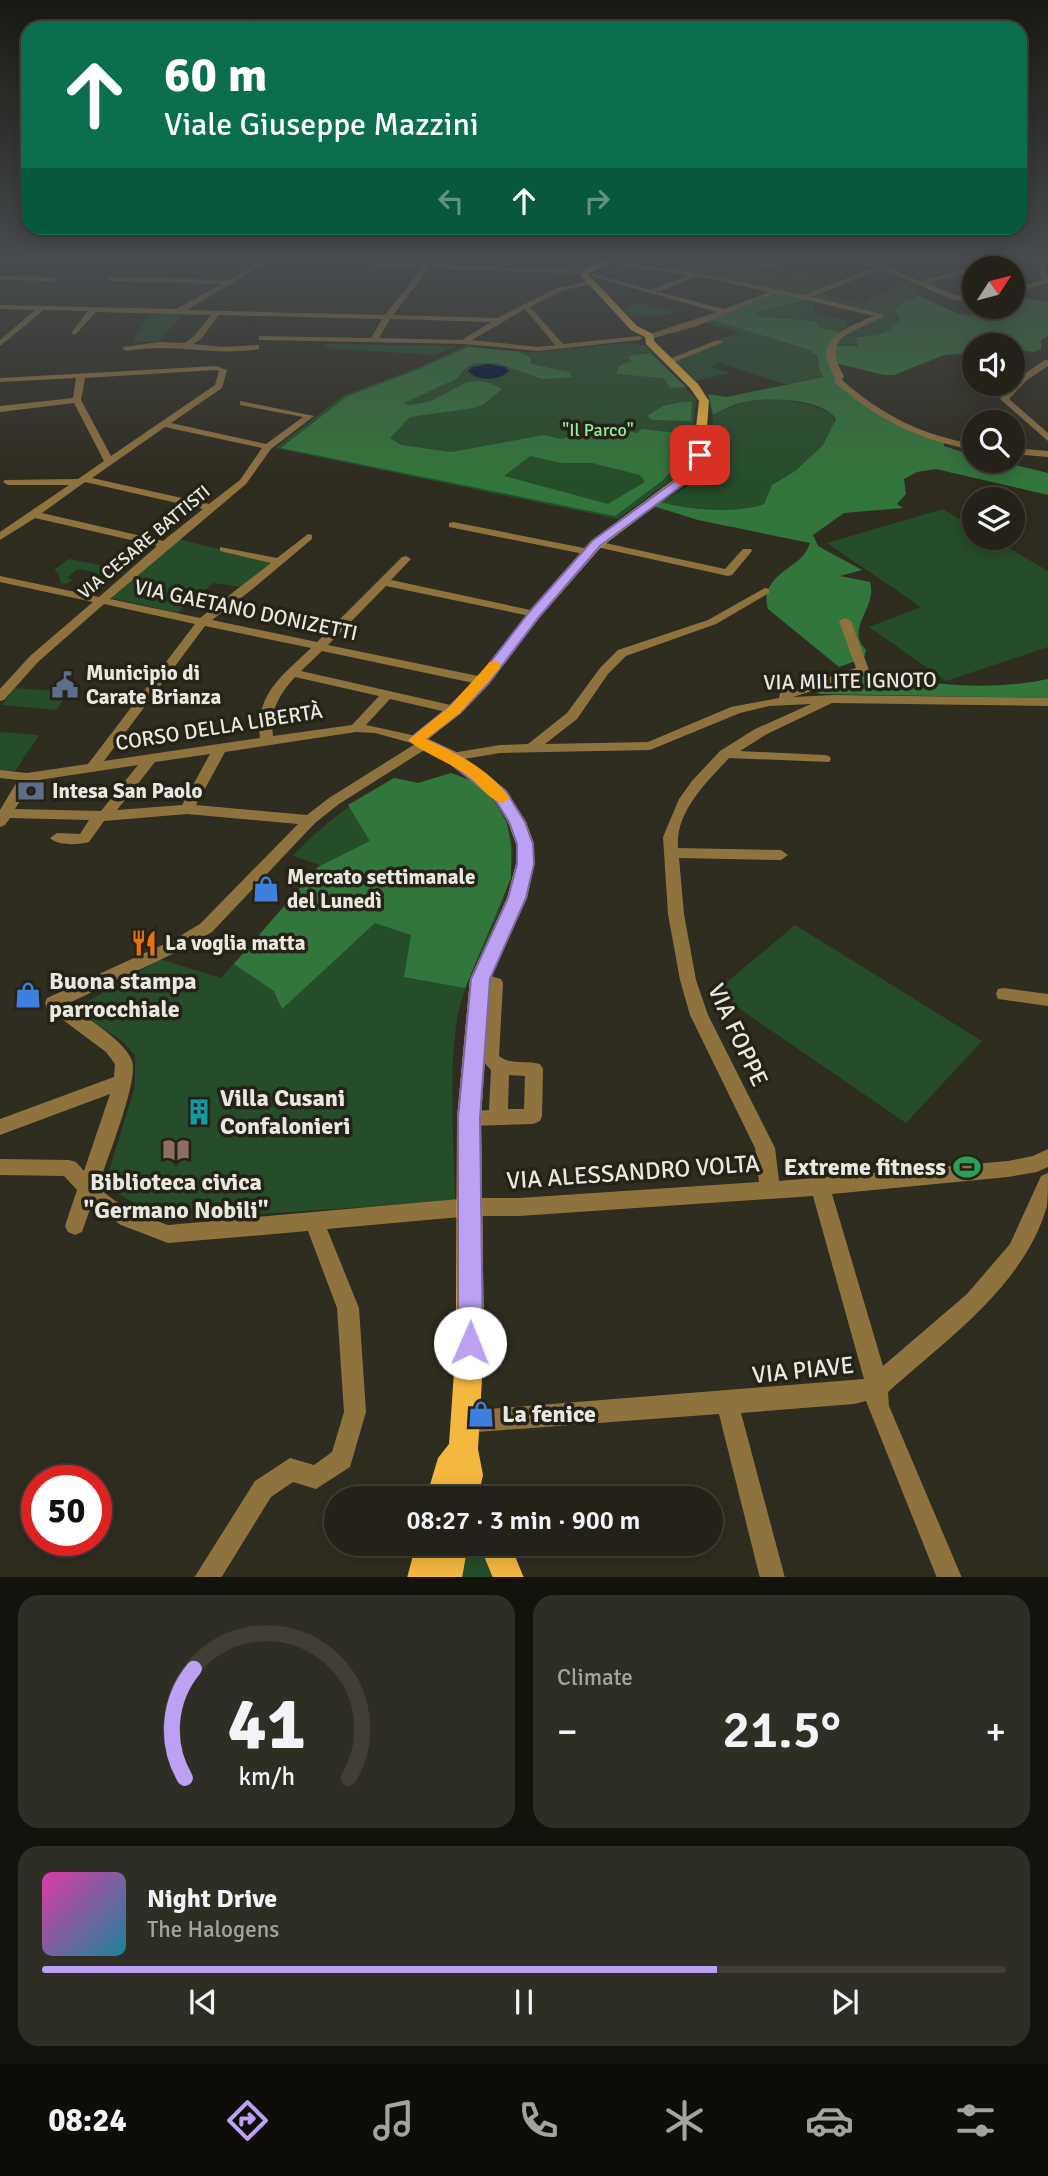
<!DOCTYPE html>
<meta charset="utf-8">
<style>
:root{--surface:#232118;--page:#2f2e25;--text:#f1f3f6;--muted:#a3a3a2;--line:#403e37;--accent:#bca0f2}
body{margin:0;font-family:Signika,sans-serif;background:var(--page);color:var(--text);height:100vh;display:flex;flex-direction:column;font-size:26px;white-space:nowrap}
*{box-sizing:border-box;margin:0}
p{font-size:23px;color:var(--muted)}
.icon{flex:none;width:38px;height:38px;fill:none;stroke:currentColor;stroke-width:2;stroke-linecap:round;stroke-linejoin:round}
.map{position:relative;height:1577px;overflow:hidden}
.drawer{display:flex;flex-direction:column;gap:18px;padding:18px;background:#13120d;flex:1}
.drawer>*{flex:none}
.guide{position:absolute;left:21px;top:21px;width:1006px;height:214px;border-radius:21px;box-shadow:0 4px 18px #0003,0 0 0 2px var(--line);background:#0b6e4f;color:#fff;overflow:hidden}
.needle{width:46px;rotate:54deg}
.fabs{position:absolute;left:962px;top:256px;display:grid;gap:14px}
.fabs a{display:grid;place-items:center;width:63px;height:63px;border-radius:50%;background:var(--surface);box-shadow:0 4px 18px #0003,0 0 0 2px var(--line);font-size:35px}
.speed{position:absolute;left:21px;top:1465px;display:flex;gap:14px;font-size:35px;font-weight:700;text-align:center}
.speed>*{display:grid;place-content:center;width:91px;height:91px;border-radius:50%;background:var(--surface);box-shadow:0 4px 18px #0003,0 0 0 2px var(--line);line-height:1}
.speed .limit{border:10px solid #d22;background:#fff;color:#111}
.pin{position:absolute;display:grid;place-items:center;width:60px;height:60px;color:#fff;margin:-30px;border-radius:14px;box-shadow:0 4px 10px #0006}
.me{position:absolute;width:77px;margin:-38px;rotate:1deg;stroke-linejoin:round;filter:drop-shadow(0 0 5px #0008)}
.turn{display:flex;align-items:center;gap:24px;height:147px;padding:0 28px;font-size:32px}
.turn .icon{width:91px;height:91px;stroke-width:2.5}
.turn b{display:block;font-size:49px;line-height:60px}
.lanes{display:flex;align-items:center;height:66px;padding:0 28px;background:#0003;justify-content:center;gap:35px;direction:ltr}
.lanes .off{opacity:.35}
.big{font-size:52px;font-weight:600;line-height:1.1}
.drawer .tile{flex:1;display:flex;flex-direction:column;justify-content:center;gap:10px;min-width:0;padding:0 24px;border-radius:21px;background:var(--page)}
.drawer .dial{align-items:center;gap:0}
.dial svg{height:182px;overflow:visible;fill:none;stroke:var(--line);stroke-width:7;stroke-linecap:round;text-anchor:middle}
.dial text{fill:var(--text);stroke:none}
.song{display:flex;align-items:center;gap:21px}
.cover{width:84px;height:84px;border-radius:10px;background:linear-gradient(135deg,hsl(320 70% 55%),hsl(190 70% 35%))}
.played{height:7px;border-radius:4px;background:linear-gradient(90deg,var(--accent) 70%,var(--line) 70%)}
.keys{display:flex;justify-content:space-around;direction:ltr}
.heat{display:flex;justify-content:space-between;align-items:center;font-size:38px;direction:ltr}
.drawer .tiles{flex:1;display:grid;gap:18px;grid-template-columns:1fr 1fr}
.tile:last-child{grid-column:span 2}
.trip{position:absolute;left:324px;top:1486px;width:399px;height:70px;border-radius:35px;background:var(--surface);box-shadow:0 4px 18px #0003,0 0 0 2px var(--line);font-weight:600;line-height:70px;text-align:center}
.tab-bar{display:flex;height:112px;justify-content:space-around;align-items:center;background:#0e0d0a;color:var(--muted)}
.tab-bar .icon{width:49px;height:49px}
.tab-bar .active{color:var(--accent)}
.tab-bar b{font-size:32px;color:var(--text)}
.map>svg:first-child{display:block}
</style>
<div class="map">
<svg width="1048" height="1578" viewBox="0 0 1048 1578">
<rect width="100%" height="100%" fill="#2f2c20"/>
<g fill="#264d29">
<polygon points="702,260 731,262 728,266 789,276 800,271 841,280 803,295 690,272 695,268 723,271 725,268 698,264"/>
<path d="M917,281L918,293L915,295L917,298L910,299L895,313L901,321C889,334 876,338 858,337L854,348L832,347L846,334L883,316L813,299L821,294L864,303L877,293L884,294L902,282Z"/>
<polygon points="804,300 815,304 814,313 844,319 848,326 841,332 821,328 815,321 756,316 759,312"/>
<path d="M640,302L676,312C660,319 648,313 632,318L624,310Z"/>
<polygon points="149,315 183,315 158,342 133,341"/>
<polygon points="710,319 806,349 817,355 820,372 825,377 788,385 719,363 711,367 730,373 696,381 671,357 738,333 704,322"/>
<polygon points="628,343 646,346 696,399 690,459 684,471 618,519 275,448 344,395 417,368 466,346 531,352"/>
<polygon points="327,344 456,346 436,355 324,348"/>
<path d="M776,399L808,404L831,413L835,423L823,445L795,471L772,485L764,504C738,514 688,510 661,502C708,477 709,464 713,415L743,402Z"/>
<polygon points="943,509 975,528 975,537 991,537 1048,571 1048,647 946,681 869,627 921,607 827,543"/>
<polygon points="178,539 274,563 241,587 214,583 177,613 111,598"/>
<polygon points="69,559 119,569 96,586 82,584 98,573 78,569 67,578 73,580 66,584 61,583 58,573 54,570"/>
<polygon points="15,688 69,692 56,710 2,705"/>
<polygon points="0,732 39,735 15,771 0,770"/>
<path d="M451,773C464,781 481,788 492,798C497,802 500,811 503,816C537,876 470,954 458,1014C448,1068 454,1144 455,1201L182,1219L143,1208L117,1193L108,1174L135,1087V1055L121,1040L73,1010L160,959L221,978L320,865L293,856C326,821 353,802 394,778L418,783Z"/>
<polygon points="795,925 982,1041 906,1123 715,992"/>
<polygon points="463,1544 483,1544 502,1577 455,1578"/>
</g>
<g fill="#33763b" fill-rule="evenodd">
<path d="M776,292L808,299L759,312L756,316L815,321L821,328L841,332L829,346H857L856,337C884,335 880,337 901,321L894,310L904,301L916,298L915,295C939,302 958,320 984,315L987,308L1013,306V299L1022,298L1048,302V336L1041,340V349L1034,352L1013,350V345H975V353L944,355L894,375H884L835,363L838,382L887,420L944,442V446L975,456V460H995L1048,473V495L936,469L917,472L904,479L906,494L897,504L903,508L844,513L813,535L818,546L862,570L840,576L870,582C878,608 844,628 866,650L864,658L839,667L768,609C760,582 785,572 801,558C805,554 808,548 810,543L698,520L653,506L661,502C688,510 738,514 764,504L772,485L795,471L823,445L836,419C823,398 766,397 744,402C733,404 723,410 713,415L708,394L726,397L824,377L820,372L817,355L806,349L710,319Z"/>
<path d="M468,347L520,352L531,358V364L569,372L572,377L542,379L497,363H475L464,369L458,378L404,403L408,405C415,404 423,404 430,401C460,389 469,370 502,389L484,404L474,408L410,417L390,438L401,445L451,452L544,435L560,439L607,429L637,433L642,429L684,434L685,456L663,480L615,516L281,448L346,397L419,369ZM530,456L561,463H592L640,475L645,482L608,504L504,476Z"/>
<polygon points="650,353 686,387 670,388 664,378 616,374 619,366 631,361 628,356"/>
<polygon points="681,402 692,402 691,421 653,420 647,416 663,406"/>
<path d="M860,674C885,675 908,681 932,683C971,687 1010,687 1048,679V698L820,694L815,691L818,687Z"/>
<polygon points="451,773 478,783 493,799 507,823 511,848 511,878 465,988 404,977 411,935 375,923 282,1009 274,991 234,964 318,867 370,841 348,805 394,778 418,783"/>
</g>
<path fill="#000b38" d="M488,364L505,367L509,371C499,381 478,382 468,371L472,367Z"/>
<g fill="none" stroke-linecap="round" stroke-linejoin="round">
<g fill="#8f733f" fill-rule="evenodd">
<path d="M262,260H270L187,310L385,315L422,268L279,260H335L585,271L587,274L429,268L393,315L497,318L557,288L589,281L591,284L561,291L530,307L563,344L639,336L643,338L639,340L538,351L464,344L262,340H259V336L371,338L382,319L219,315L201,339L193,344L224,347L256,345H259V349C215,357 171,342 127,351L123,349L124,347L159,342L185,343L195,335L211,315L96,312L75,335L71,333L88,311L44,310L0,346V340L35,310L0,309V305L176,309L221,284L110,281L107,279L110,277L228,280ZM525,309L555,345L538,347L472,340ZM390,319L491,322L462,340L379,338Z"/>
<path d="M696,260H703L692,272L804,295L875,267L844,260L874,262L920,281L977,267L975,270L927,283L956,295L975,299V303L951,299L881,269L812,297L885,315C858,333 818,333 844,376L842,380C882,415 923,436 975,444V450C920,441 877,419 835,383C835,374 831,371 828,363C818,336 855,324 874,316L777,293L697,326L650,339H647V335L717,312L591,276L594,274L651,290L689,275L603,263L606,261L685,271ZM698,276L769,292L724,309L659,292Z"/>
<polygon points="723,260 744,260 784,267 781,269"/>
<polygon points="1038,260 1044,260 1048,283 1013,293 1013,289 1044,280 1042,278"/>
<polygon points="0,276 54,277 57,279 54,281 0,280"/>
<polygon points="717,340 724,342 672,363 665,361"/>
<polygon points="1045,360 1048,360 1048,366 1027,380 1009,399 1048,433 1048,441 1000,399 1021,376"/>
<path d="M216,366L227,370L222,388L171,423L266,444L303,417L240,405V401L314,416L271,449L246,484L110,599L200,618L271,563L220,551V547L277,558L308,534L312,535V539L250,591L212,620L317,642L402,557L406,556L411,559L391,580L535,611L541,614L535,617L386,586L328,645L483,677L487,678L489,681L487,684L483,685L322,651L301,671L455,706L461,710L455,714L390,699L366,725L421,737L422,740L429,741L431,744L429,747L339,804L315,823L212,932L185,948L67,1004C84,1017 125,1040 132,1061C139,1080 106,1163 98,1186C117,1207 142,1215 168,1225L471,1198H519L759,1182L755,1148L690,1015L680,980L668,914L663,837L679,799L692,781L720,751L755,729L811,704L769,706L740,713L650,750L500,753L452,761L445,757L452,753L500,745L528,744L567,713L600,668L618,650L708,620L765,588L769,589V593L716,624L626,656L608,674L577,719L545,744L648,742L731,707L779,698L780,693L856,668L839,621L845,618L851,621L869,670L867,673L793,697L834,695L1048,698V706L832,703L765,735L740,751L824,755L829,756L831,759L829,762L729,758C706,783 675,812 678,848L781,850L788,855L781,860L679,858L684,914L696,980L708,1015L775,1148L779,1181L1008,1161L1033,1156L1048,1149V1167L1037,1172L1008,1177L832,1194L883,1366L967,1294L1010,1244L1041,1176L1048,1173C1048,1183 1048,1196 1047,1206C1024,1286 947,1339 888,1392L889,1406L962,1578H937L866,1401L854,1404L741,1413L785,1578H760L719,1414L464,1433L456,1430L453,1422L456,1414L464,1411L864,1379L813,1196L519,1216H471L327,1229L359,1308L366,1412L350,1467L316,1489L293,1482L271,1497L221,1578H194L255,1481L290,1458L314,1465L332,1452L344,1412L337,1308L308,1231L168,1243L121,1225L91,1206L82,1232L75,1235L68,1232L65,1226L77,1190L64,1176L0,1175V1159L69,1160L76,1162L84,1171L110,1094L0,1135V1119L114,1077L115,1064L106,1052L47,1008L45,1003L47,998L173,940L200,924L298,824L187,814L104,821L89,842C78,845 58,846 50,838L57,833L80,834L89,820L10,818L5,825L0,827V810L18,780L0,778V770L27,773L88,764L195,624L104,604L38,662L4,700L0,701V689L30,656L93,602L0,582V576L99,597L157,546L35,518L0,540V532L69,485H8L3,482L5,480L78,479L104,461L74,403L0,412V406L73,398L76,378L0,382V378ZM216,370L219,371L215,385L111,456L81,400L85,378ZM165,427L262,448L240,480L209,504L92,478ZM85,482L203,509L163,541L42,513ZM205,626L311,648C282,676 255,694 260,738L104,761ZM295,677L379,696L352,725L273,736C270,710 278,696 295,677ZM356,732L375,733L415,744L329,798L307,815L196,805L225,752ZM210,754L182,805L117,810L155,762ZM138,765L101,811L15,809L32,781Z"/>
<polygon points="1013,448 1048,451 1048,457 1013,454"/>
<polygon points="453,522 589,549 594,552 589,555 449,527 449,523"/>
<polygon points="596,541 725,569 743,549 751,549 752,551 732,575 728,576 592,546 591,544"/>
<path d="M480,973L501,979L503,983L499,1056C510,1065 527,1060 540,1064L543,1069L542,1116L540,1121L533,1124L469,1126L462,1124L460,1118L462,1112L489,1110L491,1070L481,1059L486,987L474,983L472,979L474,975ZM509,1075L525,1076L524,1109H508Z"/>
<polygon points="1004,988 1048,994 1048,1006 998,999 996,994 998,989"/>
</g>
<g fill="#f4b83f" fill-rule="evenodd">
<polygon points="604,260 615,260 588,274 637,326 653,334 654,341 698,384 709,401 704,463 695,476 601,547 540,617 489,684 461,713 428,739 458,753 506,791 526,822 534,844 534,864 527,898 490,979 481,1118 484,1343 478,1449 483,1475 478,1498 426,1498 438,1458 449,1444 456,1343 457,1118 470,979 507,898 516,864 516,844 508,822 494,799 446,761 408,740 449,707 477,678 530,611 591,541 687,470 692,463 699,401 690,388 646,344 645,337 631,330 581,276 583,270"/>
<polygon points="416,1544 468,1544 462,1578 407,1578"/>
<polygon points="479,1544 510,1544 524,1578 493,1578"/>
</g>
</g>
<linearGradient id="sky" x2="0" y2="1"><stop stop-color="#1a1812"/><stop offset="0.54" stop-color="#474b4e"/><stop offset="1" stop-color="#474b4e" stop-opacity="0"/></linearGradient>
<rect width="1048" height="481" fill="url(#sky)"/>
<polygon fill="#bca0f2" stroke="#7a689d" stroke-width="2" points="696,453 705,455 695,476 600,546 539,617 488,684 460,713 426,739 458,754 506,791 525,822 533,844 534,864 526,898 490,979 480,1118 483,1343 479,1351 470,1355 462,1351 458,1343 458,1118 471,979 508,898 517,864 517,844 509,822 494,798 447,761 408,740 449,707 478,678 530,611 592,541 687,472"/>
<path fill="#f59e0b" d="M495,661L500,662V668L460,713L426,739C457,753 490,770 510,798L502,803C489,800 478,783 467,775C452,764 418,750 408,740L449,707L490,662Z"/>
<defs>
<g id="civic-bare" transform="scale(2.1)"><path d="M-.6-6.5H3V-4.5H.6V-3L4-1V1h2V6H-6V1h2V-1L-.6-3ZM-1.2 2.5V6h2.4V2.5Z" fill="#5c6f8a" stroke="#252217" stroke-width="2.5" paint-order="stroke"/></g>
<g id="bank-bare" transform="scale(2.1)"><path d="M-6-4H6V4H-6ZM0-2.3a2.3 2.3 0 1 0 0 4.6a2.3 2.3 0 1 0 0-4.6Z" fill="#5c6f8a" stroke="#252217" stroke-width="2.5" paint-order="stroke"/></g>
<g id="shop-bare" transform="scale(2.1)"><path d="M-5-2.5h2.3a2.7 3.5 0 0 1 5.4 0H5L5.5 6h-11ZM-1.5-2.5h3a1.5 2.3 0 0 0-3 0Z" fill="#3f7fe0" stroke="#252217" stroke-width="2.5" paint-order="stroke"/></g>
<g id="restaurant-bare" transform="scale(2.1)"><path d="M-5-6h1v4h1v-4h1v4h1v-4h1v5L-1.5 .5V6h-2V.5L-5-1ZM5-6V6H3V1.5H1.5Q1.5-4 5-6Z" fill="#e8710a" stroke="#252217" stroke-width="2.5" paint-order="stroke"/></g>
<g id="building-bare" transform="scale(2.1)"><path d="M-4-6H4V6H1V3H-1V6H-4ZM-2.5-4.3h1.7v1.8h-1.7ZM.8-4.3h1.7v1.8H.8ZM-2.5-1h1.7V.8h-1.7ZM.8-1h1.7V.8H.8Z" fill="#0f9aa8" stroke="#252217" stroke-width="2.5" paint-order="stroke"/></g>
<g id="library-bare" transform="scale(2.1)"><path d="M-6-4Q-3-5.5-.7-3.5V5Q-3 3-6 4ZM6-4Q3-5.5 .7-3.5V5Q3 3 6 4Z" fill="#8d6e63" stroke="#252217" stroke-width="2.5" paint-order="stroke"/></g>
<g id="stadium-bare" transform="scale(2.1)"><path d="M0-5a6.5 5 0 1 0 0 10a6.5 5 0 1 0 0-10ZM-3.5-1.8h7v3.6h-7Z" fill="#2e9e5b" stroke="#252217" stroke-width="2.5" paint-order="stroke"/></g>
</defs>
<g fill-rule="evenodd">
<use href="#civic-bare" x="65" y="685"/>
<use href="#bank-bare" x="31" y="791"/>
<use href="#shop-bare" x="266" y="889"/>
<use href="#restaurant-bare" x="144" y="943"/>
<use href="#shop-bare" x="28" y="995"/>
<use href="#building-bare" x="199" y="1112"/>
<use href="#library-bare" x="176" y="1150"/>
<use href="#stadium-bare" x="967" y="1167"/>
<use href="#shop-bare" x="481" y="1414"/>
</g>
<g text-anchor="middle" stroke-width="7" stroke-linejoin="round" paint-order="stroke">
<g font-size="18" fill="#96f19c" stroke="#252217">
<text x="598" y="436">"Il Parco"</text>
</g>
<g font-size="18" fill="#e9e8e0" stroke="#252217">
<text transform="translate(144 542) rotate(-40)" y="6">VIA CESARE BATTISTI</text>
</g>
<g font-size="21" fill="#e9e8e0" stroke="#252217">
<text transform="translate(246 610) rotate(12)" y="7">VIA GAETANO DONIZETTI</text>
<text transform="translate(850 681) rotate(-1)" y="7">VIA MILITE IGNOTO</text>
<text transform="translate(219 727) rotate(-9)" y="7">CORSO DELLA LIBERTÀ</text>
</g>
<g font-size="21" font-weight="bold" fill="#e9e8e0" stroke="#252217" text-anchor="start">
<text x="86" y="680">Municipio di<tspan x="86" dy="24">Carate Brianza</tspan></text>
<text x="52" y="798">Intesa San Paolo</text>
<text x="287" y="884">Mercato settimanale<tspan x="287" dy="24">del Lunedì</tspan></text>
<text x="165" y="950">La voglia matta</text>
</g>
<g font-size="24" font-weight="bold" fill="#e9e8e0" stroke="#252217" text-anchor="start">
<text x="49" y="989">Buona stampa<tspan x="49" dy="28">parrocchiale</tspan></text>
<text x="220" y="1106">Villa Cusani<tspan x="220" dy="28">Confalonieri</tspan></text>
<text x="946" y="1175" text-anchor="end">Extreme fitness</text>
<text x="176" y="1190" text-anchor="middle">Biblioteca civica<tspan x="176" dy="28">"Germano Nobili"</tspan></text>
<text x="502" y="1422">La fenice</text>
</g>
<g font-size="24" fill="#e9e8e0" stroke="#252217">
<text transform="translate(738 1035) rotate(65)" y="8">VIA FOPPE</text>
<text transform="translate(633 1172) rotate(-4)" y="8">VIA ALESSANDRO VOLTA</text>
<text transform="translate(803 1370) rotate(-6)" y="8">VIA PIAVE</text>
</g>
</g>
</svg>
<div class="fabs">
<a><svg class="needle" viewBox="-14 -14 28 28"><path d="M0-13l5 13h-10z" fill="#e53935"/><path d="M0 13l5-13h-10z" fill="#a3a3a2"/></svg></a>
<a><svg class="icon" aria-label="sound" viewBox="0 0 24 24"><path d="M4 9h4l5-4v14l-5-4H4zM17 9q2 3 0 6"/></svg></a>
<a><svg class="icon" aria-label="search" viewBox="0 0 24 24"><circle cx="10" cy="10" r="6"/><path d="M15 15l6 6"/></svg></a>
<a><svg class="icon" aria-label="layers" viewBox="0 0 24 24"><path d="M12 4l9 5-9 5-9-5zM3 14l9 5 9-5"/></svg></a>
</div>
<div class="speed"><div class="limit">50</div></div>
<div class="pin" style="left:700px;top:455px;background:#d93025"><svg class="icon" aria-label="arrive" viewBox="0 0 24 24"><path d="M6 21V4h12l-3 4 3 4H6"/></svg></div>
<svg class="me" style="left:470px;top:1343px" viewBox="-20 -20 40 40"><circle r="19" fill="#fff"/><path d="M0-13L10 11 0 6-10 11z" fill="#bca0f2"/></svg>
<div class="trip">08:27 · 3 min · 900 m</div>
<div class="guide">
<div class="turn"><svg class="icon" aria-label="ahead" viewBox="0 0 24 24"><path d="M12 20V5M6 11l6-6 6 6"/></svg><div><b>60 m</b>Viale Giuseppe Mazzini</div></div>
<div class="lanes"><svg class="icon off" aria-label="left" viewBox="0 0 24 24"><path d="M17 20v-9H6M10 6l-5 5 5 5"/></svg><svg class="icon" aria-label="ahead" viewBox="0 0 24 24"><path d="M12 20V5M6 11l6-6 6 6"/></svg><svg class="icon off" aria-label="right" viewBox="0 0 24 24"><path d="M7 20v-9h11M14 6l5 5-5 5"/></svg></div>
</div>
</div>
<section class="drawer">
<div class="tiles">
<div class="tile dial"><svg viewBox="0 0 100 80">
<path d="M14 69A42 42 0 1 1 86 69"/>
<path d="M14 69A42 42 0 0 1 18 21" stroke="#bca0f2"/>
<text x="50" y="56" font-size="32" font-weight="700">41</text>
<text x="50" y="72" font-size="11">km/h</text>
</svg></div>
<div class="tile"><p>Climate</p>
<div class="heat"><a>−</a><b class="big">21.5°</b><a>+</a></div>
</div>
<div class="tile">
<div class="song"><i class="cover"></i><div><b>Night Drive</b><p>The Halogens</p></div></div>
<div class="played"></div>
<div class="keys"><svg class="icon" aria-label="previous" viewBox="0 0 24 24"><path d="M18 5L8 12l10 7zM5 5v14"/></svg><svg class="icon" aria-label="pause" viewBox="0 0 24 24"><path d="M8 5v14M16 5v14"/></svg><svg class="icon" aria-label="next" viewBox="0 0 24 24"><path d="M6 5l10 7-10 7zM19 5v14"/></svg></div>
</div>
</div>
</section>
<nav class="tab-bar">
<b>08:24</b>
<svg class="icon active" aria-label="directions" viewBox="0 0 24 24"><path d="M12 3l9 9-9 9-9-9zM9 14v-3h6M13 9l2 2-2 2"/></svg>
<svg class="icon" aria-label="music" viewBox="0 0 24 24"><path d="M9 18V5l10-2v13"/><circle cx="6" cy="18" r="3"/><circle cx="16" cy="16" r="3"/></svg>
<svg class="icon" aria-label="phone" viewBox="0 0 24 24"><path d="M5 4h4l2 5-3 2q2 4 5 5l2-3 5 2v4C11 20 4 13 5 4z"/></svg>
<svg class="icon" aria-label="climate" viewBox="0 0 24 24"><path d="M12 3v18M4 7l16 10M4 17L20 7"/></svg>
<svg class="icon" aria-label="car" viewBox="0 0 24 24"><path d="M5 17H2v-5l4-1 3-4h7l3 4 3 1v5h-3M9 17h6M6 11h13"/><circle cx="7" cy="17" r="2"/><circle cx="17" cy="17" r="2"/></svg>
<svg class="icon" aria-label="filters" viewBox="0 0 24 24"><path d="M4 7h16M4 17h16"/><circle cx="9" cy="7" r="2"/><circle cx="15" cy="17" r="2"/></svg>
</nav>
